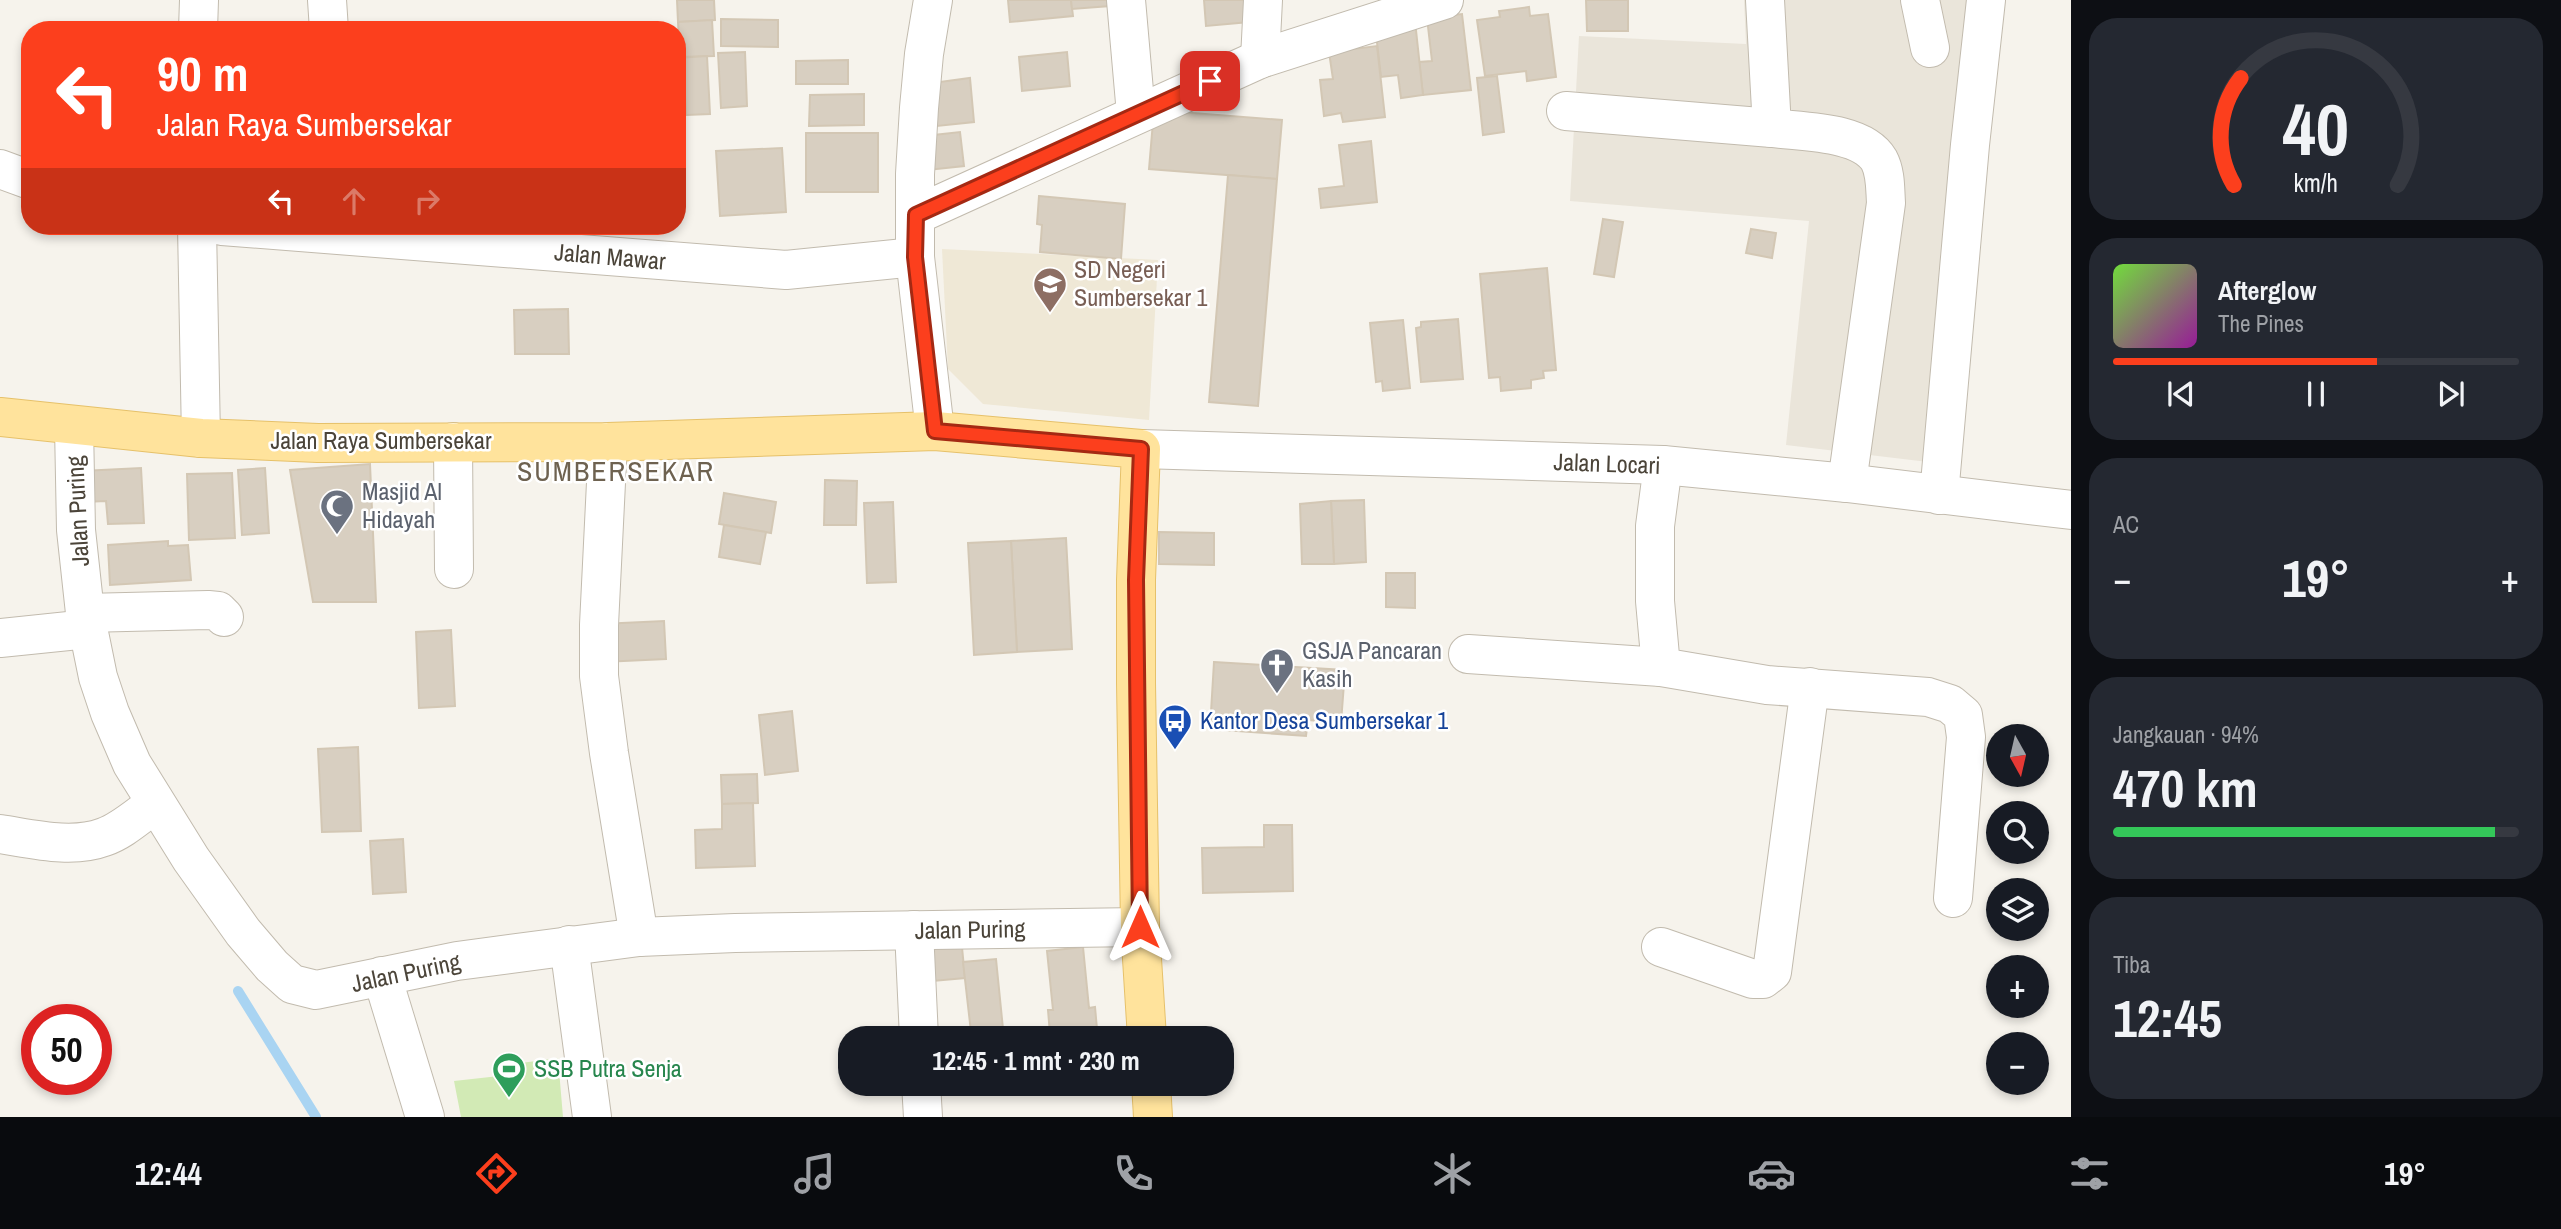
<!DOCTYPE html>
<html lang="id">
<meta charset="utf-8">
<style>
:root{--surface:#171b24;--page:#242831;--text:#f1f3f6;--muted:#9ea1a6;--line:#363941;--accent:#fc3f1d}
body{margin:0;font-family:"Archivo Narrow",sans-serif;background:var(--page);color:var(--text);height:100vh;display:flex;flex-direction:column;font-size:26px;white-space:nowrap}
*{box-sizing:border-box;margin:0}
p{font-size:23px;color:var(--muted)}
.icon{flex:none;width:38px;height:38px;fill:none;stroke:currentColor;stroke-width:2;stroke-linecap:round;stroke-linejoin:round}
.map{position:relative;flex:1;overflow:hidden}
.panel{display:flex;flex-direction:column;gap:18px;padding:18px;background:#0d0f14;width:490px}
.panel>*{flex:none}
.top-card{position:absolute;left:21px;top:21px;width:665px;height:214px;border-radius:28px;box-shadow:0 4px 10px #0003;background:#fc3f1d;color:#fff;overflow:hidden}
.needle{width:46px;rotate:172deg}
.controls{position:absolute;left:1986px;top:724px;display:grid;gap:14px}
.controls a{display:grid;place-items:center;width:63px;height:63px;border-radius:50%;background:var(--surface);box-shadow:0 4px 10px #0003;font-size:35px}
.speed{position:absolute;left:21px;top:1004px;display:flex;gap:14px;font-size:35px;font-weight:700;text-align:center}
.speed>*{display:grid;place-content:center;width:91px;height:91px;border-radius:50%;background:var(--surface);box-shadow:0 4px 10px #0003;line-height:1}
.speed .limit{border:10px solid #d22;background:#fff;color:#111}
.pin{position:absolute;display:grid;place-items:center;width:60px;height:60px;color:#fff;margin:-30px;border-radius:14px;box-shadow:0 4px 10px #0006}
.me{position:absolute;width:77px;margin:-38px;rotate:0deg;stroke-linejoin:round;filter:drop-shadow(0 0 5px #0008)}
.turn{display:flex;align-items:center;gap:24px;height:147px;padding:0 21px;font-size:32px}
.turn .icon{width:91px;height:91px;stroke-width:2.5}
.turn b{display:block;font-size:49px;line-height:60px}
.lanes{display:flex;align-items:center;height:66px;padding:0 21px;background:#0003;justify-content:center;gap:35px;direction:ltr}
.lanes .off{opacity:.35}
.big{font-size:52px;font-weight:700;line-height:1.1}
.panel .card{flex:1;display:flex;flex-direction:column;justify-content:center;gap:10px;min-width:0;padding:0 24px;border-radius:28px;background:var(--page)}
.panel .dial{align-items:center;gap:0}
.dial svg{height:182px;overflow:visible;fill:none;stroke:var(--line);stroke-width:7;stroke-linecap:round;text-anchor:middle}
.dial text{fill:var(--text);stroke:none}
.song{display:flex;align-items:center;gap:21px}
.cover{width:84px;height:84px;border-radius:10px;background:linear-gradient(135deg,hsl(100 70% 55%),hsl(300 70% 35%))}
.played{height:7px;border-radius:4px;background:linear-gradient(90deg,var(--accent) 65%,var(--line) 65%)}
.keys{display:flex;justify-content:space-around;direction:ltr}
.heat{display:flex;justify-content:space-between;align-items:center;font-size:38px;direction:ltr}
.charge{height:10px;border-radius:5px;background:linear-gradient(90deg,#34c759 94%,var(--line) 0)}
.trip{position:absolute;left:838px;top:1026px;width:396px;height:70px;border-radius:28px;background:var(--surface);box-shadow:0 4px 10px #0003;font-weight:700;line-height:70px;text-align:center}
.tabs{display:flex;height:112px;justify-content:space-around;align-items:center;background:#090b0e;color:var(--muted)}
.tabs .icon{width:49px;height:49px}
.tabs .on{color:var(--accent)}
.tabs b{font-size:32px;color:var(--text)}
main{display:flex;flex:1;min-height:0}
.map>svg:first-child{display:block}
</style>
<main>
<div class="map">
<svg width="2071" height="1117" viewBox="0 0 2071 1117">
<rect width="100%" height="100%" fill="#f6f3ec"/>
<polygon fill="#eae5da" points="1744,0 1973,0 1928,462 1786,445 1809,221 1570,201 1579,36 1746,44"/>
<polygon fill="#efe8d6" points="942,249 1158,260 1149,420 983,404 948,369"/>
<polygon fill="#d2eab5" points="558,1058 563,1117 461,1117 454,1081 508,1075 507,1065"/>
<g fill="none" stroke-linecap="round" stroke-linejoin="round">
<polyline stroke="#a9d4f2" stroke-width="10" points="238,991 316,1117"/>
</g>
<g fill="#d8cfc1" stroke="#d3c7b4" stroke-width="2">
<polygon points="677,0 714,0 715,20 678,22"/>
<polygon points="1008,0 1071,0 1073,16 1010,22"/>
<polygon points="1071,0 1109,0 1110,6 1072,9"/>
<polygon points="1204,0 1247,0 1249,22 1206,26"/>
<polygon points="1586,0 1628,0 1628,31 1587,31"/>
<polygon points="1529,7 1530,16 1548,14 1556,77 1527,81 1526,71 1485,76 1477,20 1500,17 1499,11"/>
<polygon points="1462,14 1471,90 1423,95 1419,62 1432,61 1427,18"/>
<polygon points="721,19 778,20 778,47 721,46"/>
<polygon points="712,20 714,56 680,57 678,22"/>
<polygon points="1415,21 1423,95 1401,98 1398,75 1381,77 1375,25"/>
<polygon points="1377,46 1385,117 1343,122 1341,113 1324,116 1320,80 1333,79 1329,52"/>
<polygon points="745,52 747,106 721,108 718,53"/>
<polygon points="1067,52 1070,86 1022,91 1019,57"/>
<polygon points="707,56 710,114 686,115 685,95 677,96 677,58"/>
<polygon points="848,60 848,84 796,84 796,61"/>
<polygon points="1497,76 1504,132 1483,135 1477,78"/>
<polygon points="970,78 974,122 937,126 932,83"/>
<polygon points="864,94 864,125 809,126 810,95"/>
<polygon points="1154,110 1282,120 1277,179 1149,169"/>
<polygon points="960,132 964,166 928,170 925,136"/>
<rect x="806" y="133" width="72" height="59"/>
<polygon points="1371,141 1377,202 1321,208 1319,189 1344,186 1339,145"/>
<polygon points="782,148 786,212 720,216 716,151"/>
<polygon points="1228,175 1277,179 1258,406 1209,402"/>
<polygon points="1039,196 1125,204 1121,259 1040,252 1042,225 1037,224"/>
<polygon points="1603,219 1623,222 1614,277 1594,274"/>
<polygon points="1751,229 1776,233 1772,258 1746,253"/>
<polygon points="1547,268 1556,370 1543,371 1544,378 1531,380 1531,388 1501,391 1500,377 1489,378 1480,274"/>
<polygon points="568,309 569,354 515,354 514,310"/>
<polygon points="1458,319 1463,379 1421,382 1416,328 1421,327 1421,322"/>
<polygon points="1403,320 1410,388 1383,391 1382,381 1376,382 1370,323"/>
<polygon points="370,464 376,602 313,602 290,470"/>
<polygon points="141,468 144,523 108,524 106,501 84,502 82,471"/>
<polygon points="265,468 269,533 242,535 238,470"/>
<polygon points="232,473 235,538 189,540 187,474"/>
<polygon points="825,480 857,481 856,525 824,525"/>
<polygon points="724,493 776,502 771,533 719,524"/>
<polygon points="1364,500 1366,562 1334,564 1331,501"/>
<polygon points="1331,501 1334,564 1302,564 1300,504"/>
<polygon points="893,502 896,582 867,583 864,503"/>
<polygon points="724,525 766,532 760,564 719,557"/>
<polygon points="1159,532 1214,533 1214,565 1159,564"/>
<polygon points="1066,538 1072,649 1017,652 1011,541"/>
<polygon points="168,541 168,546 188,545 191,580 110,585 108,545"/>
<polygon points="1011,541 1017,652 974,655 968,543"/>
<polygon points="1386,573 1415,573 1415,608 1386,607"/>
<polygon points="664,621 666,659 603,662 601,624"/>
<polygon points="451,630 455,706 419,708 416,632"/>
<polygon points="1214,662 1345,670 1341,723 1308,720 1306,736 1210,729"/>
<polygon points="792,711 798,771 765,775 759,715"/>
<polygon points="358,747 361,831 322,832 318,749"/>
<polygon points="757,774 758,803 722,804 721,775"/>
<polygon points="753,803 755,866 696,868 695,830 722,829 722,804"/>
<polygon points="1264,825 1292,825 1293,891 1203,893 1202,848 1264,847"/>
<polygon points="403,839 406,892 373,894 370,841"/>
<polygon points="961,937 965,978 933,981 929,940"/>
<polygon points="1083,947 1089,1008 1095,1007 1097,1029 1050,1034 1048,1010 1053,1010 1047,951"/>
<polygon points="996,959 1003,1029 971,1032 963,962"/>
</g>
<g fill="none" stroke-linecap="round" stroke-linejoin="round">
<g stroke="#c2bbae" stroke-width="40">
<g id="minor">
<polyline points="327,0 329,30"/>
<polyline points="933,0 924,54 919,108 915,174 915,257 935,431"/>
<polyline points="1126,0 1136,114"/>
<path d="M1765,0L1772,128C1803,132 1862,131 1879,160C1886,173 1885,189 1886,203L1847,483"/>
<polyline points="1920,0 1930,48"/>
<polyline points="198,30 199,0"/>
<polyline points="1260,59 1263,0"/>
<polyline points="1566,111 1772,128"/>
<polyline points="0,169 30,180"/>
<polyline points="916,215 1260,59 1444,0"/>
<polyline points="197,226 201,438"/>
<polyline points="222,226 786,270 915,257"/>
<polyline points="74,426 76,530 85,613 98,677 110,713 132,764 191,859 243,932 272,966 292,984 316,990 457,961 639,937 735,933 1140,927"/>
<polyline points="453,442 454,569"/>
<polyline points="608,442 599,625 599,676 609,753 639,937"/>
<polyline points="1141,449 1663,465 1847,483 2071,510"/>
<polyline points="1663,465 1655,526 1655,601 1661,667 1767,685 1928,697 1950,704 1963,715 1966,737 1953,898"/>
<polyline points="1939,495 1970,145 1986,0"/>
<polyline points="85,613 208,610 218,611 224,617"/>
<polyline points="0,638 88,629"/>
<polyline points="1468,654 1661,667"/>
<path d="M0,834C33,839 72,849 104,837C122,831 139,815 155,804"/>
<polyline points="914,930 919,1038"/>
<polyline points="569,945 592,1117"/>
<polyline points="1661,947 1753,979 1763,979 1772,972 1810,687"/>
<polyline points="382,976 425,1117"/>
<polyline points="921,1083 923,1117"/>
</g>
</g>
<g stroke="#e6c16a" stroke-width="40">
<g id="major">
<polyline points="0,417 201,438 318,443 608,442 935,431 1141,449 1136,580 1136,683 1140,927 1147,1038"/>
<polyline points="1151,1083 1153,1117"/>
</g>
</g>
<use href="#minor" stroke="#fff" stroke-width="38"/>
<use href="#major" stroke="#ffe39c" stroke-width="38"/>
</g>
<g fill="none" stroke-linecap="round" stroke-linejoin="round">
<g stroke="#a42913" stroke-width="18">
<polyline id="route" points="1140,927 1136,580 1141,449 935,431 915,257 916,215 1210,81"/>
</g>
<use href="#route" stroke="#fc3f1d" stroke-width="12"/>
</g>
<defs>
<g id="school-pin" transform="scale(1.75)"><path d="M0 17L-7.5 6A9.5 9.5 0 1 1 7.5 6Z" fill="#8d6e63" stroke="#fff"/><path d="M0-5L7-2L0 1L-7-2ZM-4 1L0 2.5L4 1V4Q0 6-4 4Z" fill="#fff"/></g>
<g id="mosque-pin" transform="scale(1.75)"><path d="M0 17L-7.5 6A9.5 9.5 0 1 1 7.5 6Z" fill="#6b7280" stroke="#fff"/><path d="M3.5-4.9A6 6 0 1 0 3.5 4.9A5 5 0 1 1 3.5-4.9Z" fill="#fff"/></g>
<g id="church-pin" transform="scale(1.75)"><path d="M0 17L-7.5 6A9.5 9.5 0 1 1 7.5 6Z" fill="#6b7280" stroke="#fff"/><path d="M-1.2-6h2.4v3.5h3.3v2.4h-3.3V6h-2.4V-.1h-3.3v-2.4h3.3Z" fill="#fff"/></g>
<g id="bus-pin" transform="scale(1.75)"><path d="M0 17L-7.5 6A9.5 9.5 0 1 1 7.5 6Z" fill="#1a4fb4" stroke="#fff"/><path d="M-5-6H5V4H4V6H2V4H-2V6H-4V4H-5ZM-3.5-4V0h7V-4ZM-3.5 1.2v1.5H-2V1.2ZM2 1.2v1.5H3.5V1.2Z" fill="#fff"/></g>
<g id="stadium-pin" transform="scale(1.75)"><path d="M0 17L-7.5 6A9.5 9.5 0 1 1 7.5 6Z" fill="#2e9e5b" stroke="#fff"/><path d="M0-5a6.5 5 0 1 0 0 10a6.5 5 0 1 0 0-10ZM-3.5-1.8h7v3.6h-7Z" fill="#fff"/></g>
</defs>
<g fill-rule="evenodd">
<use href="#school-pin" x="1050" y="284"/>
<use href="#mosque-pin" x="337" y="506"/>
<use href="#church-pin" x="1277" y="665"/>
<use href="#bus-pin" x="1175" y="721"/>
<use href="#stadium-pin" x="509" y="1069"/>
</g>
<g text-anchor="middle" stroke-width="5" stroke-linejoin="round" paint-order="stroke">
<g font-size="24" fill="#4b4439" stroke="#fff">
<text transform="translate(610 257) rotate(5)" y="8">Jalan Mawar</text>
<text x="381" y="449">Jalan Raya Sumbersekar</text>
<text transform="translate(1607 464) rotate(2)" y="8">Jalan Locari</text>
<text transform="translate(78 511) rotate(-93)" y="8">Jalan Puring</text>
<text transform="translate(970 930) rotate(-1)" y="8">Jalan Puring</text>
<text transform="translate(406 973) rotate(-12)" y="8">Jalan Puring</text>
</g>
<g font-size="24" fill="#785e54" stroke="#fff" text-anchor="start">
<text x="1074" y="278">SD Negeri<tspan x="1074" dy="28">Sumbersekar 1</tspan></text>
</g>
<g font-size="24" fill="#5b616d" stroke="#fff" text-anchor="start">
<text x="362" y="500">Masjid Al<tspan x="362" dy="28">Hidayah</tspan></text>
<text x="1302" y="659">GSJA Pancaran<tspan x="1302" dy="28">Kasih</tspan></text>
</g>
<g font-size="24" fill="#164399" stroke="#fff" text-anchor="start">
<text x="1200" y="729">Kantor Desa Sumbersekar 1</text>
</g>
<g font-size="24" fill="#27864d" stroke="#fff" text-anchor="start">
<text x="534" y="1077">SSB Putra Senja</text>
</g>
<g font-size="28" letter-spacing="2" fill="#6e6250" stroke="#fff">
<text x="616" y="481">SUMBERSEKAR</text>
</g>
</g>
</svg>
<div class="controls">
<a><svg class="needle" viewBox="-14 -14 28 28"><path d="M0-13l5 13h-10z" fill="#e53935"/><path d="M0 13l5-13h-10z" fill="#9ea1a6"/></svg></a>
<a><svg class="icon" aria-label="search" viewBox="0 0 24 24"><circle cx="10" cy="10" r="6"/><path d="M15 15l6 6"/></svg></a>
<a><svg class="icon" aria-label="layers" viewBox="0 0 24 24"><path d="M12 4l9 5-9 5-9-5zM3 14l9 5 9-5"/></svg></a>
<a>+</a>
<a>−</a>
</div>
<div class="speed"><div class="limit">50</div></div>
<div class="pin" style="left:1210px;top:81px;background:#d93025"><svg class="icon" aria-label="arrive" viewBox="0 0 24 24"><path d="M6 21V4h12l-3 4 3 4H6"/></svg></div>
<svg class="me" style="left:1140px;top:927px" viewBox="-20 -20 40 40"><path d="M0-17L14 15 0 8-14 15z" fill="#fc3f1d" stroke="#fff" stroke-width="4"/></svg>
<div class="trip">12:45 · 1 mnt · 230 m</div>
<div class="top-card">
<div class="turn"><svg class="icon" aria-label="left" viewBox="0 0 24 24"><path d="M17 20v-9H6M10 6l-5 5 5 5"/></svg><div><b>90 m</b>Jalan Raya Sumbersekar</div></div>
<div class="lanes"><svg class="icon" aria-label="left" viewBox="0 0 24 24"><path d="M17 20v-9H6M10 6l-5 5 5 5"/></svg><svg class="icon off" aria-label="ahead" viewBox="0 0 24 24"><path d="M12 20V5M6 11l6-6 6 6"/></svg><svg class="icon off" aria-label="right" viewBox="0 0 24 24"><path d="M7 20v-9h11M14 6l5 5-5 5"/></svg></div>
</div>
</div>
<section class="panel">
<div class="card dial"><svg viewBox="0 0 100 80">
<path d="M14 69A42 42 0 1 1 86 69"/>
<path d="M14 69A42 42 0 0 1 17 22" stroke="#fc3f1d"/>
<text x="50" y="56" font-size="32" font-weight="700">40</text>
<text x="50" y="72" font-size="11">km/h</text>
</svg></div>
<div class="card">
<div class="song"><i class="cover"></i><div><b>Afterglow</b><p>The Pines</p></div></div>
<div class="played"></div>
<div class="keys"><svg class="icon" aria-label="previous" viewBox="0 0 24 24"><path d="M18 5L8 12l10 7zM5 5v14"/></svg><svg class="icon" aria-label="pause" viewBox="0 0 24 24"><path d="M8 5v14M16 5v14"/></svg><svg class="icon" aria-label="next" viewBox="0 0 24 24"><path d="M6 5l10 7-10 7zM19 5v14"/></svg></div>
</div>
<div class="card"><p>AC</p>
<div class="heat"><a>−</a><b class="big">19°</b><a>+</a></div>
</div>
<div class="card"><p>Jangkauan · 94%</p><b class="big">470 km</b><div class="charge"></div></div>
<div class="card"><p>Tiba</p><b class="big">12:45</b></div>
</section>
</main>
<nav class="tabs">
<b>12:44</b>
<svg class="icon on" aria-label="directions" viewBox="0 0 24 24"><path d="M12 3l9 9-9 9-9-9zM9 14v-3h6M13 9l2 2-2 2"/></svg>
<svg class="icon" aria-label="music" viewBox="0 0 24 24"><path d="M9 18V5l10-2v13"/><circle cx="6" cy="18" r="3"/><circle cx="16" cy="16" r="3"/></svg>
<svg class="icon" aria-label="phone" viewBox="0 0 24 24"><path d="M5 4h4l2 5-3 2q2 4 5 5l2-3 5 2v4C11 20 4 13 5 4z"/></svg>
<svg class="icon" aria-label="climate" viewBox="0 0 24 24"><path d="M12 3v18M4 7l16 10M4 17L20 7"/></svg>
<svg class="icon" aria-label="car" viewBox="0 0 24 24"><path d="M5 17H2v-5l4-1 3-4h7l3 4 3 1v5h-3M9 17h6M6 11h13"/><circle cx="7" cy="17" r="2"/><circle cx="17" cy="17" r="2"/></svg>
<svg class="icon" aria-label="filters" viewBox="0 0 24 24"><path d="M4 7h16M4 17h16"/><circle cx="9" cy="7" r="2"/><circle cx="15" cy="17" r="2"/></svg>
<b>19°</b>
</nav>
